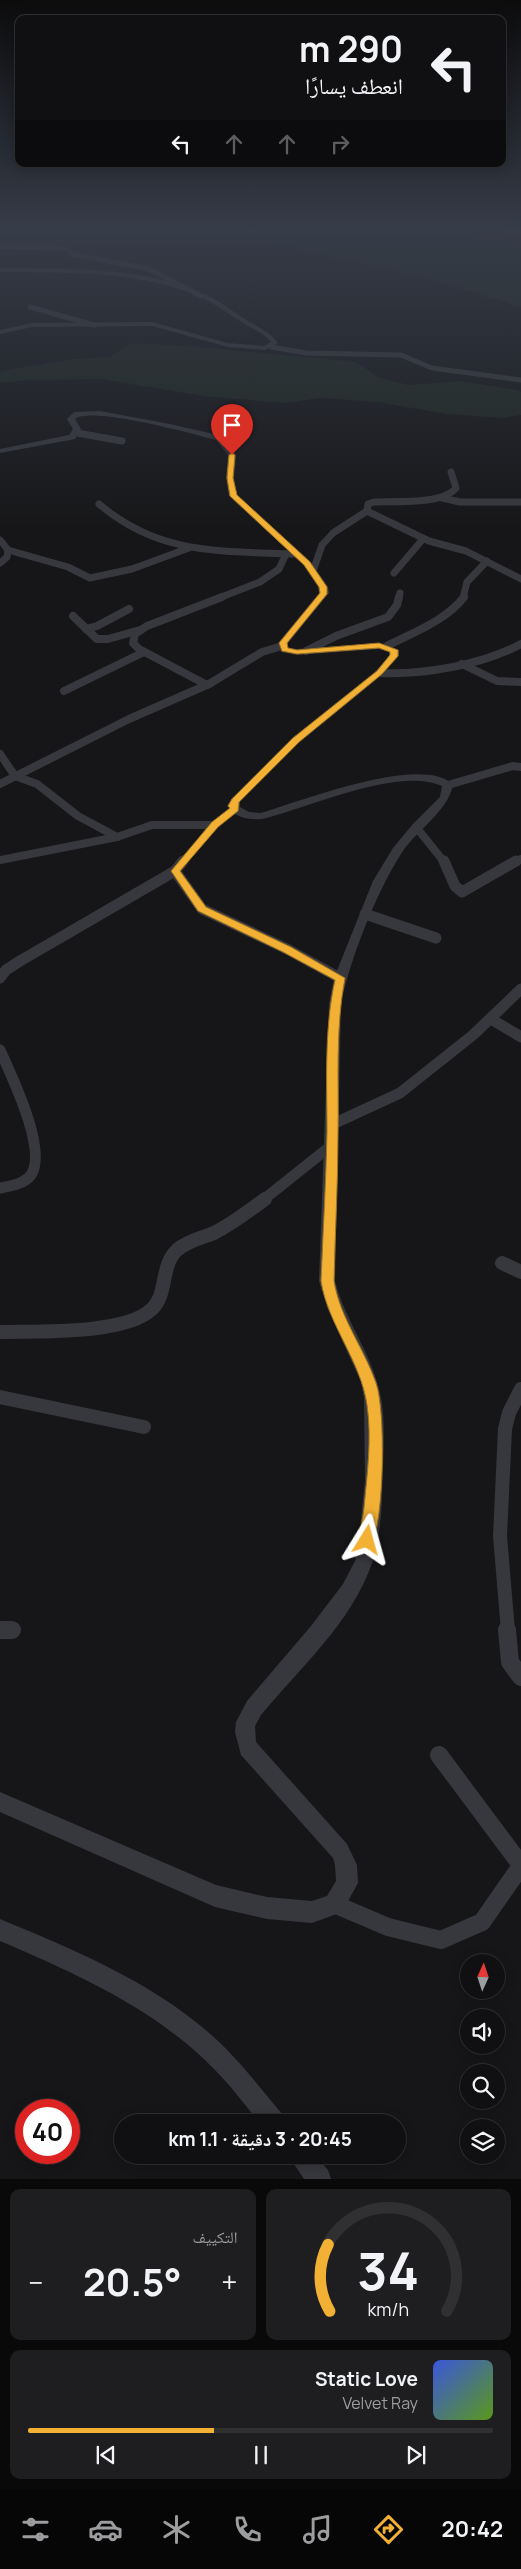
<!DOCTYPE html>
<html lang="ar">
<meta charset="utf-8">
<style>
:root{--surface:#101012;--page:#1e1e20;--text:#f1f3f6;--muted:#9c9d9f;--line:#303032;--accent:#f2b134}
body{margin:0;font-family:Manrope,"Noto Naskh Arabic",sans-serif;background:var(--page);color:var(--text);direction:rtl;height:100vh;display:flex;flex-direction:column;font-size:19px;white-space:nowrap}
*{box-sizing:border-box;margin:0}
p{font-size:16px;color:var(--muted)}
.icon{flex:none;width:28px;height:28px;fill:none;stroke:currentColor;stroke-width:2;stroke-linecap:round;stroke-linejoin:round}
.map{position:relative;height:2179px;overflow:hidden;direction:ltr}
.side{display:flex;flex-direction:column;gap:10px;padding:10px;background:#09090a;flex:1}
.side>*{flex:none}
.guide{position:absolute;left:15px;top:15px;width:491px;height:152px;border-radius:10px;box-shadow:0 2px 12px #0003,0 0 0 1px var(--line);direction:rtl;background:#101012;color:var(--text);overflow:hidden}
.needle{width:32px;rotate:3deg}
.controls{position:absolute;left:460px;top:1954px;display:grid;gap:10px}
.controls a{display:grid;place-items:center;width:45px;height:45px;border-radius:50%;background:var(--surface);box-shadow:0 2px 12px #0003,0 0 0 1px var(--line);font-size:25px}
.speed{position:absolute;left:15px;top:2099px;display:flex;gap:10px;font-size:25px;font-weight:700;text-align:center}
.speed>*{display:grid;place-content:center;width:65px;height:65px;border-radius:50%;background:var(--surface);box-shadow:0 2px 12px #0003,0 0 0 1px var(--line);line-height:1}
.speed .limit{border:8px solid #d22;background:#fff;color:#111}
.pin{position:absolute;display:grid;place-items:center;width:42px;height:42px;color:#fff;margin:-51px -21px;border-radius:50% 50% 50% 0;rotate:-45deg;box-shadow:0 0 5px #0007}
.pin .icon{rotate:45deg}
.me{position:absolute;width:55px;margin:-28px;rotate:8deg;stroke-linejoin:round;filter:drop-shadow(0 0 4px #0008)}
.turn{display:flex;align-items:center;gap:18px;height:105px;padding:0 20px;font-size:22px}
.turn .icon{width:65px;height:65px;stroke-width:2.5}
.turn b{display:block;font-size:35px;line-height:42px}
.lanes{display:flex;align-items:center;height:48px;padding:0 20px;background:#0003;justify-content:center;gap:25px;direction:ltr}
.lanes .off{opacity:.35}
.big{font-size:38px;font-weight:700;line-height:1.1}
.side .card{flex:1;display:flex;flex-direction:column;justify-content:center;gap:8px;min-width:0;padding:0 18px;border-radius:10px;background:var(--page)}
.side .dial{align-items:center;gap:0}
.dial svg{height:130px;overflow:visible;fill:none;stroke:var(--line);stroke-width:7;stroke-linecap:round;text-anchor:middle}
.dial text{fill:var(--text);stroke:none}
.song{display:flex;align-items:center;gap:15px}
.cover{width:60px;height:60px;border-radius:8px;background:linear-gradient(135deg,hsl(230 70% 55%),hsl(90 70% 35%))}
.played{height:5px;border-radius:2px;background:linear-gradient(90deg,var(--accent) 40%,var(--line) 40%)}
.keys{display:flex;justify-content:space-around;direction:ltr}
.heat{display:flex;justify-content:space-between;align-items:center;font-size:28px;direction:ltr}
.side .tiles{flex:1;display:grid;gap:10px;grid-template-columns:1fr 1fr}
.card:last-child{grid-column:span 2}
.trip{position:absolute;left:114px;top:2114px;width:292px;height:50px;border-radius:25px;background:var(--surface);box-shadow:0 2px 12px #0003,0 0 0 1px var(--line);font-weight:700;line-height:50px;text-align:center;direction:rtl}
.tabs{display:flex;height:80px;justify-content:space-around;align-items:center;background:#060607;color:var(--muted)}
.tabs .icon{width:35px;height:35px}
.tabs .on{color:var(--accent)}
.tabs b{font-size:22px;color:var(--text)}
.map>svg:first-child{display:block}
</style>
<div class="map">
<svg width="521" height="2179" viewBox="0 0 521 2179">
<rect width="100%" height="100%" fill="#161618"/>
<g fill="#1e261f">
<polygon points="0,227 427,227 521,242 521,307 432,279 247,238 100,245 1,243"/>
<polygon points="132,343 187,346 356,362 378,377 408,385 461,381 517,390 521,392 521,415 502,418 446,414 378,402 321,398 284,403 204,396 101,379 30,380 0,383 0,371 75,359 110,357"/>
</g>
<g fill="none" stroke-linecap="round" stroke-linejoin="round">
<polyline stroke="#2c353c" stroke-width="2" points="488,227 521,232"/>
<g stroke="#37383d" stroke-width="5">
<polyline points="0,247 68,248 72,254 149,269 201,296"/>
<polyline points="30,307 94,325"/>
<polyline points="271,347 306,353 401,355 432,368 521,380"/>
</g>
<g stroke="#37383d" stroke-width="7">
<polyline points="77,433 122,441"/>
<polyline points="442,498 460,502 521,502"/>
<path d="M99,504C159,555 219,551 293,554"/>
<path d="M367,511L368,504L374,502C396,501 442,505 456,488L451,472"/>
<polyline points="0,540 8,550 7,557 0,563"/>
<polyline points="8,550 68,567 90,578 132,569 189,548"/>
<polyline points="313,571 322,545 333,533 367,511 429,541 466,551 521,579"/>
<polyline points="394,573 423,539"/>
<polyline points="219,598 260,582 279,569 286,554"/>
<polyline points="399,598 400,593"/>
<polyline points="463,598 467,582 487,561"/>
</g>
<g stroke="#37383d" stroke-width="8">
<polyline points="73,616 97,639 108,639 140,630"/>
<polyline points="86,629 97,626 129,609"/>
<path d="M387,646C412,633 447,620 464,597"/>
<polyline points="306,651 336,636 388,617 397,605 399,597"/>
<polyline points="462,664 497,681 521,682"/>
<path d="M379,673C423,675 482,665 521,644"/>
<polyline points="207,685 139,649 133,643 135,634 147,626 222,597"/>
<polyline points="64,691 144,652"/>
<polyline points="0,754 15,776 37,784 78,816 117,837 152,825 215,825"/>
<polyline points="0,784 129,719 209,684 262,652 282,646"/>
<polyline points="448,785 513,766 521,767"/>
<polyline points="416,827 445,863"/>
<polyline points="0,860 117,837"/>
<polyline points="182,863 215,825 235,809"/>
<polyline points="514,863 521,859"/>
</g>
<g stroke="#37383d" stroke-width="11">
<polyline points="444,861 455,886 462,892 516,861"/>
<polyline points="175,871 202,909 287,949 340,978"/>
<polyline points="365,914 436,938"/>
<polyline points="0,978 6,970 20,961 175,871 183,861"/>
<polyline points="491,1019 521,1037"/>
<path d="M0,1050C11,1075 48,1150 31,1175C24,1184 11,1186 0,1188"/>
<polyline points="333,1124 400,1093 473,1035 521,989"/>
<polyline points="263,1200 332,1145"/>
</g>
<g stroke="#37383d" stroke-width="14">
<polyline points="502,1263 521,1272"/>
<path d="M0,1332C37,1331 125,1335 152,1309C168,1294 160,1266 177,1250C187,1241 202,1238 214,1233C232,1224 249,1211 265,1199"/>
<polyline points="0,1397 144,1427"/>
<polyline points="0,1630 12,1630"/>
<polyline points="508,1631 500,1536 505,1429 509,1413 521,1389"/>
</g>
<g stroke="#37383d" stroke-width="18">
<polyline points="0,1630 12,1630"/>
<polyline points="507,1630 510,1662 521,1677"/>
<polyline points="439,1755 521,1865"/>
<polyline points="334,1904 388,1927 441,1940 482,1922 521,1866"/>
</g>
<g fill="#37383d" fill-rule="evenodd">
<path d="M0,268C67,269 144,266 206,295C220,301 232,311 245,319C257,327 270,331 278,343L265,350L228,347L152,326L32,327L0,334V330L32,323L152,322L228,343L264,346L271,342C263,332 250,328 240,321C227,313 214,303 200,297C139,270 66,273 0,272Z"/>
<path d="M100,411L170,424L222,436L236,455L234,478L237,495L310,561L328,587L329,593L288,643V648L297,649L379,643L399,650V656L382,675L300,742L240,802V807L249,812L261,813C299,802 424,753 453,785C447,813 416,830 401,854C376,893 350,959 341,1004L335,1281C344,1317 367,1347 377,1382C386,1409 384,1441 383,1469C382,1499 382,1534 372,1563C352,1622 300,1668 261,1715L255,1726L256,1742L347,1844L357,1865L358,1883L342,1912L312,1923L267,1919L215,1907L0,1812V1792L216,1885L267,1897L312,1901L327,1896L336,1881L335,1865L333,1858L241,1755L235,1732L236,1722L247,1701L311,1626L343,1584L355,1561L359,1538L365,1480L364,1398L361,1382L327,1307L319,1281L329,1004L334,978L373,881L393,848L412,825L440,797L442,786C399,766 308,808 262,819C248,820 236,818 227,806L231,799L292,738L376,671L389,656V652L379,649L297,655L281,652L278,643L319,593L318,587L304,565L229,496L226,478L228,455L216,440C193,434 91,406 75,419L81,429L75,439L0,453V449L69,435L73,429L67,419L74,412Z"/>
<path d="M0,1919C72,1949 148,1980 208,2032C236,2056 258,2085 282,2114L286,2122H259C245,2105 231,2086 215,2070C156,2009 77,1974 0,1941Z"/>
<polygon points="288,2155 315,2155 328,2170 331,2179 304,2179"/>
</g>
</g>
<linearGradient id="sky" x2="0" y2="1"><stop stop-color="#0c0c0d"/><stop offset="0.43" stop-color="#363c48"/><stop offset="1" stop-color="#363c48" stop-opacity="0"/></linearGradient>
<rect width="521" height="532" fill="url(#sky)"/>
<path fill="#f2b134" stroke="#9d7322" d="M232,453L235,455L233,478L237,495L310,562L327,587V594L287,643L288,648L297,650L379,643L398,650V656L382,674L299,742L239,802L238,811L218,827L180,871L206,907L291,947L345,978C335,1030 339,1082 338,1135C338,1184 335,1232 334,1281C340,1318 364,1348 376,1383C386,1412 384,1517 372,1545L367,1547L362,1545C357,1534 363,1520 364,1508C367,1475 372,1439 367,1405C361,1361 328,1325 321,1281C323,1231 326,1182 327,1132C327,1081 324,1030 335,980L283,952L198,911L171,871L212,822L230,808L228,806L232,799L293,738L377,671L390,655V652L379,648L297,654L282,651L279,643L320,593L319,587L304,565L230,496L227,478L229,455Z"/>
</svg>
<div class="controls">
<a><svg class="needle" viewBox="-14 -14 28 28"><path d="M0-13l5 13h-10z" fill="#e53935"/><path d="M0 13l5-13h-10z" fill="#9c9d9f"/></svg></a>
<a><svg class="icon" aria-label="sound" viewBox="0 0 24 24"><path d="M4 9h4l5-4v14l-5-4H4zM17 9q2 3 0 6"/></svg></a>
<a><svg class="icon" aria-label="search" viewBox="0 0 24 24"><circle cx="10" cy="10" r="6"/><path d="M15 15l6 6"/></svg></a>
<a><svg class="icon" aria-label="layers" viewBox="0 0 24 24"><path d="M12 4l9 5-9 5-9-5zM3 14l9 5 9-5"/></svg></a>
</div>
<div class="speed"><div class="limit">40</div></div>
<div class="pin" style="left:232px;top:455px;background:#d93025"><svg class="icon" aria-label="arrive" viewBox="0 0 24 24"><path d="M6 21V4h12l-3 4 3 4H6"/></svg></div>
<svg class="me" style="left:367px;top:1540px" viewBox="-20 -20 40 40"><path d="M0-17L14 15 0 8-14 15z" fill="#f2b134" stroke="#fff" stroke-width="4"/></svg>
<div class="trip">20:45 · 3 دقيقة · 1.1 km</div>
<div class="guide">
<div class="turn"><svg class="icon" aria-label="left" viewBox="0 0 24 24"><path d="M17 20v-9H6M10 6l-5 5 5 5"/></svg><div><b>290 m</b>انعطف يسارًا</div></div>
<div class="lanes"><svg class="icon" aria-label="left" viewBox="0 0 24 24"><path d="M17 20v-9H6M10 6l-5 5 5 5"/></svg><svg class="icon off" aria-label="ahead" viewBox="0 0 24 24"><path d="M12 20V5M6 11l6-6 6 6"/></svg><svg class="icon off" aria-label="ahead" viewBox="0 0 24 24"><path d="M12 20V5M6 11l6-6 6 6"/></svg><svg class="icon off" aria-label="right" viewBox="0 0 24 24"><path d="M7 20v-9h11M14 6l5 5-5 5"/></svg></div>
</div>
</div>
<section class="side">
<div class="tiles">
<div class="card dial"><svg viewBox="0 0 100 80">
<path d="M14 69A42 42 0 1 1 86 69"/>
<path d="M14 69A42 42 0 0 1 13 28" stroke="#f2b134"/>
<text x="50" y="56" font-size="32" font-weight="700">34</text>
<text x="50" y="72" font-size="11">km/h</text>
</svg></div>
<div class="card"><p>التكييف</p>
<div class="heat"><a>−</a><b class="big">20.5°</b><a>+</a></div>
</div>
<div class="card">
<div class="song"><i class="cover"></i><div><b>Static Love</b><p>Velvet Ray</p></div></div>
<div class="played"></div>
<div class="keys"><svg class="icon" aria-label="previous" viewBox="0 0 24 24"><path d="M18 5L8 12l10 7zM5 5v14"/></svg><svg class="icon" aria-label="pause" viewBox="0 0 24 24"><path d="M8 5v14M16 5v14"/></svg><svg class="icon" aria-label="next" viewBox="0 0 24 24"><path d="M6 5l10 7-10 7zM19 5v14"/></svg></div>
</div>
</div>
</section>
<nav class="tabs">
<b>20:42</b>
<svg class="icon on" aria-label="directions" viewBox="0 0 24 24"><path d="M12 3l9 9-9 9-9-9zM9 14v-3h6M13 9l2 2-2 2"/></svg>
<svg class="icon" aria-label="music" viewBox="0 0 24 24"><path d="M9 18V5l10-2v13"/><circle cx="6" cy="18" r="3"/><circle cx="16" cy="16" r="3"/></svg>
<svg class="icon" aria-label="phone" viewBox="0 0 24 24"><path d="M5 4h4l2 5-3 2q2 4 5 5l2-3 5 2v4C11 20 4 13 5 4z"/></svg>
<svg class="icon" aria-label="climate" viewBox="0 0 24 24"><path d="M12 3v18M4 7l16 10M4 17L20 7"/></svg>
<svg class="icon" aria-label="car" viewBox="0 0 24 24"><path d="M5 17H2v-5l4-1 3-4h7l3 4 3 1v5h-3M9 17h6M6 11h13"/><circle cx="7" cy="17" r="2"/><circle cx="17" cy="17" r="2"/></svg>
<svg class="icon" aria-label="filters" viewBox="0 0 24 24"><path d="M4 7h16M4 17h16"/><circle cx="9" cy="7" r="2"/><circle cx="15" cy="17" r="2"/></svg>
</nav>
